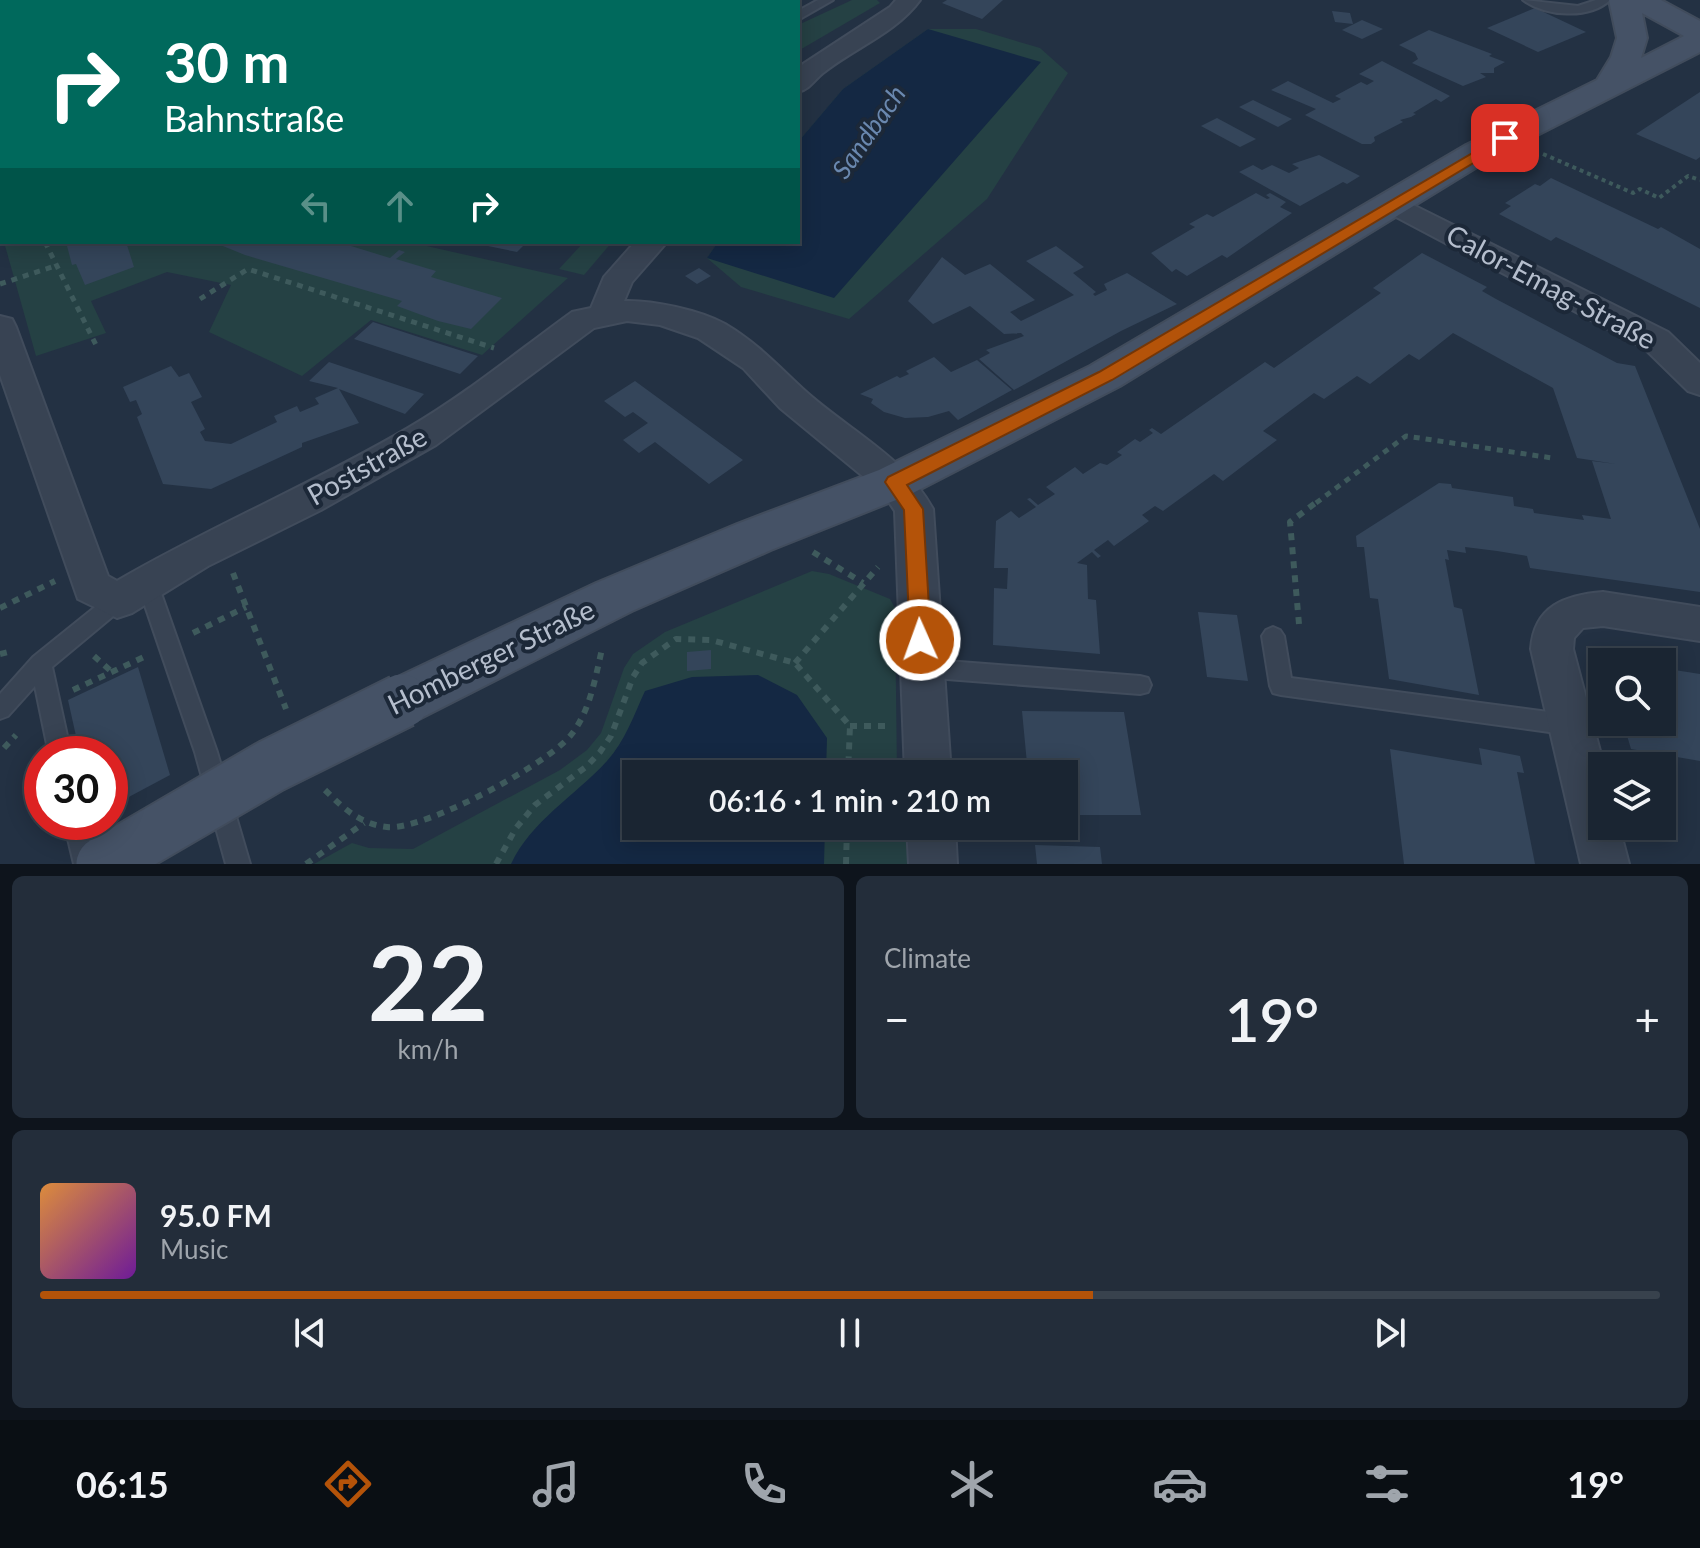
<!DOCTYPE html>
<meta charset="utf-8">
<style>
:root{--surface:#1a2532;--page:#232d3a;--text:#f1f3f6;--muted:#9fa5ac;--line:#38424d;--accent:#b45309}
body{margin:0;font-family:Lato,sans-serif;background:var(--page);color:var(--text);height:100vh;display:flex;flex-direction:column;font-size:30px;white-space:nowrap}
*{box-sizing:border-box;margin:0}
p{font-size:26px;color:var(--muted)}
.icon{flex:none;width:44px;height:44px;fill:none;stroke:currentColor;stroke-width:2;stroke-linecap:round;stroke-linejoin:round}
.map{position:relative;height:864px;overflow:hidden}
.sheet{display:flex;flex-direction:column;gap:12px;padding:12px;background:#0e141c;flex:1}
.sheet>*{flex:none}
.banner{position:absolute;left:0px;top:0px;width:800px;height:244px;box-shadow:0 4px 20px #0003,0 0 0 2px var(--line);background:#00695c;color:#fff;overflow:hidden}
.fabs{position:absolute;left:1588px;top:648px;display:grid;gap:16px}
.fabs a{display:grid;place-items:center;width:88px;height:88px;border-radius:0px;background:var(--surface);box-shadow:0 4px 20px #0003,0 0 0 2px var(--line);font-size:40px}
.speed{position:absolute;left:24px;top:736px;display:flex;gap:16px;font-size:40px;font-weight:700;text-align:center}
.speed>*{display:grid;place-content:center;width:104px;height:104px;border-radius:50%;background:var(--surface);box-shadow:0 4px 20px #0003,0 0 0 2px var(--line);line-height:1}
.speed .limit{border:12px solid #d22;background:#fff;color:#111}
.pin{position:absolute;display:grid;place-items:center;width:68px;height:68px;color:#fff;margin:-34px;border-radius:16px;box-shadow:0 4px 12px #0006}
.me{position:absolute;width:88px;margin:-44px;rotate:358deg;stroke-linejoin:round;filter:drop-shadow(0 0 6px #0008)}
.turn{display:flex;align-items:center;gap:28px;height:168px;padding:0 32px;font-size:36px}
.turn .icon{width:104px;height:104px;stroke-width:2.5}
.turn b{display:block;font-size:56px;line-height:68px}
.lanes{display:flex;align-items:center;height:76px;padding:0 32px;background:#0003;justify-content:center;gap:40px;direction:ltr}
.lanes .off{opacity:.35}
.big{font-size:60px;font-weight:600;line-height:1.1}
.sheet .tile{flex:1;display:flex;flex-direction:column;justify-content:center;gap:12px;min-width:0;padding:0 28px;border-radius:12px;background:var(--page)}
.sheet .dial{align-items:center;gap:0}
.dial b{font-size:104px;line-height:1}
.song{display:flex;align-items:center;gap:24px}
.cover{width:96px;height:96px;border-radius:12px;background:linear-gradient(135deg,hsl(30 70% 55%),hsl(280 70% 35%))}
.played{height:8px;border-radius:4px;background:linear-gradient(90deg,var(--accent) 65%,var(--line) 65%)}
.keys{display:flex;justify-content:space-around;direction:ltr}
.heat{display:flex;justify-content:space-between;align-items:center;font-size:44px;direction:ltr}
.sheet .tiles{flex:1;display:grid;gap:12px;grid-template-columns:1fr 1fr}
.tile:last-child{grid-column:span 2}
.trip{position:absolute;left:622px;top:760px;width:456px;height:80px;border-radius:0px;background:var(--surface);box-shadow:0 4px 20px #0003,0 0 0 2px var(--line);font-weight:600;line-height:80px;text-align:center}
.dock{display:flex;height:128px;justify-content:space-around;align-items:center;background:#0a0f14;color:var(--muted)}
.dock .icon{width:56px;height:56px}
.dock .on{color:var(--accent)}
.dock b{font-size:36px;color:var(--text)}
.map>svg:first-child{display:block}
</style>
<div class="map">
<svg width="1700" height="864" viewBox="0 0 1700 864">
<rect width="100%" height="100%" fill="#233143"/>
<g fill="#254144">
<polygon points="852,0 877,0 880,3 798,51 798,25"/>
<polygon points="928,29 976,29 1040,48 1068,73 987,199 849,319 741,287 707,258 718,242 798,242 798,142 843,89"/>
<polygon points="4,242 409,242 568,278 482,355 371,320 302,376 209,332 231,285 167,272 91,301 106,333 36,356"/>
<polygon points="584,242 612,242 584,275 559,269"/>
<polygon points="812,571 829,574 890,599 895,608 897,774 636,774 636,826 914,826 914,864 314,864 352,843 369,848 413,849 560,770 587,750 601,733 624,668 633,654 665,632"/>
</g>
<g fill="#142843">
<polygon points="928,29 1041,62 834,298 707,258 718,242 798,242 798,142 843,89"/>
<path d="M758,675L797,695L827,738L826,774H636V826H825L824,864H511C531,821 576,795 607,761C625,741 634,715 645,691L692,677Z"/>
</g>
<g fill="#34455a">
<polygon points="947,0 1003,0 982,19 942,3"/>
<polygon points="1535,8 1586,32 1538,52 1487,28"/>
<polygon points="1332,11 1350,13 1353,24 1335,22"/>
<polygon points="1362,20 1383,29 1362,39 1342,30"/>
<polygon points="1429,30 1492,54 1489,56 1505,62 1494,68 1494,73 1480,73 1486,77 1463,86 1412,63 1418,59 1415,53 1399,45"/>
<polygon points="1382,61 1450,96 1441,102 1436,99 1413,113 1416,114 1411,117 1400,120 1403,122 1374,137 1375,141 1371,144 1362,144 1305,115 1316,109 1271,90 1288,81 1333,103 1341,99 1335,96 1361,82 1367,85 1374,81 1359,74"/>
<polygon points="1700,92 1700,157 1696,160 1636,134"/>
<polygon points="1253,100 1292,119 1278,127 1239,107"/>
<polygon points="1217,118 1256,139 1240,147 1201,126"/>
<polygon points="1319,155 1360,176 1347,184 1343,182 1300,206 1239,172 1253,165 1262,170 1272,165 1289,173 1299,168 1292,164"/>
<polygon points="1551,178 1658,229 1661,227 1700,249 1700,308 1556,237 1551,241 1499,214 1511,206 1505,203 1535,184 1540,186"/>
<polygon points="1256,193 1267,199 1270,198 1266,195 1270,193 1286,202 1280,207 1292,213 1227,258 1222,255 1187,276 1176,269 1172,272 1151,253 1195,227 1189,224 1207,214 1213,217"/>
<polygon points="66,242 126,242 134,267 85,285 76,264 72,265"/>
<polygon points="213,242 338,242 390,258 399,250 405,252 396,259 436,271 431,277 502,298 471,329 438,321 397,306 402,301 245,255"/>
<polygon points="493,242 527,242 517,252 488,246"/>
<polygon points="1056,246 1084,267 1073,273 1096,292 1093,294 1095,296 1107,290 1104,284 1127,273 1177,304 1121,331 1014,390 979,359 990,353 986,350 1024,336 1021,333 1004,334 970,306 933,324 908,301 942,257 965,275 990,264 1035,300 1010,312 1021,321 1074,295 1026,261"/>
<polygon points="1422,253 1487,287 1482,291 1496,299 1617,363 1635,366 1700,529 1700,592 1530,568 1527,556 1497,551 1465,547 1466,553 1447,550 1449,560 1445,559 1454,607 1462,609 1479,695 1389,679 1378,599 1370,598 1364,547 1357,547 1356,536 1439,483 1451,484 1452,488 1513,497 1514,506 1533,509 1534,513 1584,520 1582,515 1611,519 1592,461 1616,464 1577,458 1553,388 1453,333 1419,360 1409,354 1370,384 1357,376 1324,399 1314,393 1263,431 1277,440 1223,481 1214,474 1163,511 1155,506 1142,515 1149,521 1114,546 1108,540 1094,550 1101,556 1098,558 1092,552 1077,563 1087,565 1088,599 1096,600 1100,654 993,645 994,588 1007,589 1008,568 994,568 996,521 1011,511 1019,518 1036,507 1027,499 1030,498 1038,505 1055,494 1046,487 1075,467 1083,474 1100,463 1107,465 1122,455 1117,452 1135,439 1140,442 1153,433 1149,430 1152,428 1161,434 1265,362 1274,368 1381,293 1373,288"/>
<polygon points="699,268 711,276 697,284 685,276"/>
<polygon points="373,322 437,343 478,356 460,374 354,339"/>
<polygon points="934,357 951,372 977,360 1012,390 958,420 949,411 928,417 905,418 884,412 871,403 873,399 860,394 897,376 900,378 909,374 906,371"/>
<polygon points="329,362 424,394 405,414 339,389 359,423 302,443 302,447 211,489 163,484 137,417 142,414 136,400 130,402 123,387 171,366 179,377 189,373 202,397 191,402 205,429 200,432 205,441 231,444 277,422 274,416 297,406 300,412 319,404 315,398 338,388 309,381"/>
<polygon points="635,381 743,460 709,484 655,442 639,453 623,440 648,423 633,412 625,417 604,401"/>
<polygon points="1198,612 1237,615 1248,681 1207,677"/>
<polygon points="711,650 711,669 687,671 687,652"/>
<polygon points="138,667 170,775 110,807 110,754 80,754 68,700"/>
<polygon points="1662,668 1700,674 1700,761 1631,749 1623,722 1662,722"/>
<polygon points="1022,711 1124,712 1141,815 1064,815 1064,774 1028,774"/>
<polygon points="1479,748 1520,756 1524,773 1517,772 1535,864 1404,864 1390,749 1482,765"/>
<polygon points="1035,845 1100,847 1102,864 1037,864"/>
</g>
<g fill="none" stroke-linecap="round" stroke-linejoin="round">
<g stroke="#414c5c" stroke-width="4">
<g id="lane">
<polygon points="818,0 833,0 798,20 798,11"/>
<path d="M1523,0L1578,6L1596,0H1610C1589,20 1545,16 1523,0Z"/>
<polygon points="147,574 154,576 157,582 217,752 250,864 226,864 195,752 137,582 140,576"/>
<polygon points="117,593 124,595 127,601 124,607 52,667 71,754 49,754 35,686 8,716 0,719 0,694 33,657 110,595"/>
<polygon points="1273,627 1280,630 1284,636 1291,678 1571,715 1579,718 1582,725 1579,732 1571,735 1281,695 1273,693 1270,686 1262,636 1266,630"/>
<polygon points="921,659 1140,676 1148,678 1151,685 1148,692 1140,694 921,677 913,675 910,668 913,661"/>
<polygon points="64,822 88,822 98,864 74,864"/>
</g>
</g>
<g stroke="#414c5c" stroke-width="4">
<g id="street">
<polygon points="160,0 184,0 186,2 162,2"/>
<polygon points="480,0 505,0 478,2"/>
<path d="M896,0H920C896,33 854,48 823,73C814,80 810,89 798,92V69L803,64L890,7Z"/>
<polygon points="1393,195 1668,332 1700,363 1700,395 1688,391 1644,348 1383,210 1378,204 1383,198"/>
<path d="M635,242H667L632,282L624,301C652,300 700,310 725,324C757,343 777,365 804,390C848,430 904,456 933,509L951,774H905L895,511L882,492L780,408L743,368L698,338L660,325L627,321L594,328L436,445L321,510L208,566L132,613L117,618L78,599L0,375V316L12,319L16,327L108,576L117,581C211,526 313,484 408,428C465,395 518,351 572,312L591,308L604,277Z"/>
<path d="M1603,592L1700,607V641L1603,626L1583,628L1574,638L1573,649L1604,766L1602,826H1619L1629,864H1581L1531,649C1534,606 1565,595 1603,592Z"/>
<polygon points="907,826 955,826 957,864 909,864"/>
</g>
</g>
<g stroke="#414c5c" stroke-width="4">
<path id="secondary" d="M1609,0H1661L1700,21V52L1490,159L1120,386L911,494L771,550L632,611L421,718L402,725L383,718L375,701L383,684L596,583L737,524L879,470L1090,366L1466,145L1597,80L1611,57L1617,38ZM1642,13L1684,36L1641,58L1647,38Z"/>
</g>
<g stroke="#3e5a5c" stroke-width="4" stroke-dasharray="4 4" stroke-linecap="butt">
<polyline points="18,2 25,0"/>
<polyline points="1543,154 1633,193 1640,189 1659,198 1688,176 1700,180"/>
</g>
<g stroke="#3e5a5c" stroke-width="5" stroke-dasharray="6 6" stroke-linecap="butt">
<polyline points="45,242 98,349"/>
<polyline points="0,284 55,266"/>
<polyline points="200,299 248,269 494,348"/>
<polyline points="1316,503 1406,436 1552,458"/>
</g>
<g stroke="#3e5a5c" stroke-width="6" stroke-dasharray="7 7" stroke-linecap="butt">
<polyline points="813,552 863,583"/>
<polyline points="233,573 286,709"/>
<polyline points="0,608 55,581"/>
<polyline points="1299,624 1290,522 1318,501"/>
<polyline points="193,633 246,607"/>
<polyline points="0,654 12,651"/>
<polyline points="94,656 112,672"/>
<polyline points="795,663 878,567"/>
<polyline points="73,690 144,657"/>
<polyline points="850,726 885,726"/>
<polyline points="4,748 16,735"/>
<path d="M325,790C343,808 360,824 387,827C424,831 548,764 571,735C590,711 595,679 602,649"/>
<polyline points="306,864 364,823"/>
<polyline points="496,864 516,828 535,805 587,766 600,752 611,736 633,677 642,663 676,639 711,640 795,663 850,726 848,774"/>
<polyline points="846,864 847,826"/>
</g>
<use href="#lane" fill="#384353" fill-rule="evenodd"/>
<use href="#street" fill="#384353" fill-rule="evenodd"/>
<use href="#secondary" fill="#455266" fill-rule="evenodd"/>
<g stroke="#414c5c" stroke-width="57" stroke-linecap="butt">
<polyline id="secondary-bridge" points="103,864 271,766 402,701"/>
</g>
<use href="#secondary-bridge" stroke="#455266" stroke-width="53"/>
</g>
<polygon fill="#b45309" stroke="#753606" stroke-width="2" points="1505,134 1512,138 1510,141 1112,380 907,485 923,509 931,640 928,646 920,649 913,646 910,640 904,510 885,482 888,477 1099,372"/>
<g text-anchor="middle" stroke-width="8" stroke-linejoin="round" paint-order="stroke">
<g font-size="26" font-style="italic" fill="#6a88af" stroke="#1c2838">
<text transform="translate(869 132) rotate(-55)" y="9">Sandbach</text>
</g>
<g font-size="28" fill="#b5becd" stroke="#1c2838">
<text transform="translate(1551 287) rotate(28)" y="10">Calor-Emag-Straße</text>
<text transform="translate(367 466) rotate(-29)" y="10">Poststraße</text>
<text transform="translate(491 657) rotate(-26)" y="10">Homberger Straße</text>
</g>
</g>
</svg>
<div class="fabs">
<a><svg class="icon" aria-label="search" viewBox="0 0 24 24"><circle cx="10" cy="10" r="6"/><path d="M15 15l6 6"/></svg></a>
<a><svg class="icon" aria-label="layers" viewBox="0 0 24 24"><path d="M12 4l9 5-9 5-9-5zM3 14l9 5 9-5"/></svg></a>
</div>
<div class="speed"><div class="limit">30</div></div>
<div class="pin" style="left:1505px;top:138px;background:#d93025"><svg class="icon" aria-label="arrive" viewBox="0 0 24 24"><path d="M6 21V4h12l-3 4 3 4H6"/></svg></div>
<svg class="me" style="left:920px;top:640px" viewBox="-20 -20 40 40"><circle r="17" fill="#b45309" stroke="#fff" stroke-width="3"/><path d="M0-11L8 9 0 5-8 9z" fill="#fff"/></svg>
<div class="trip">06:16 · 1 min · 210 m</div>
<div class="banner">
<div class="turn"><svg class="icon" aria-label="right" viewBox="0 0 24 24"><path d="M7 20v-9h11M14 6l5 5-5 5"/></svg><div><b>30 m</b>Bahnstraße</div></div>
<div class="lanes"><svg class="icon off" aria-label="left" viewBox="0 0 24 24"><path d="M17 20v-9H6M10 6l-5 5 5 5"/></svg><svg class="icon off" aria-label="ahead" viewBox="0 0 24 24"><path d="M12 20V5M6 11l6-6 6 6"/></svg><svg class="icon" aria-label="right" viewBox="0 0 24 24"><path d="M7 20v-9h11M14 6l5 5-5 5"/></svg></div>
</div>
</div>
<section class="sheet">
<div class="tiles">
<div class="tile dial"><b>22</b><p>km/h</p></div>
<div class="tile"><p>Climate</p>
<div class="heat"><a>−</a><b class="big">19°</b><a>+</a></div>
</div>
<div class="tile">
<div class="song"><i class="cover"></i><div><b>95.0 FM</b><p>Music</p></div></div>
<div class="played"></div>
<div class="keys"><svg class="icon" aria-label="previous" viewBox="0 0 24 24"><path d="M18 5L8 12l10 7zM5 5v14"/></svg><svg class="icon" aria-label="pause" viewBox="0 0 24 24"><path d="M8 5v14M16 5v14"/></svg><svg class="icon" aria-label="next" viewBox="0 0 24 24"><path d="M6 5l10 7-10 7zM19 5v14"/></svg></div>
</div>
</div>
</section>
<nav class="dock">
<b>06:15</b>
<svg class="icon on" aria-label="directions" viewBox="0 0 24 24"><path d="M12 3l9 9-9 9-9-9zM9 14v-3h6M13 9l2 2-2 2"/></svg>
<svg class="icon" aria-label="music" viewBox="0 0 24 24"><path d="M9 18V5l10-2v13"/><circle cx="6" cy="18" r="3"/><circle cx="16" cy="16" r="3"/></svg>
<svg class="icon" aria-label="phone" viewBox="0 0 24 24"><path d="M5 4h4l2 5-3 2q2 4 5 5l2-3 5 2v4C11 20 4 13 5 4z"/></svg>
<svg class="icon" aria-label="climate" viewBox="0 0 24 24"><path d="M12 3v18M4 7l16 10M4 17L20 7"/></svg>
<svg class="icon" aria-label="car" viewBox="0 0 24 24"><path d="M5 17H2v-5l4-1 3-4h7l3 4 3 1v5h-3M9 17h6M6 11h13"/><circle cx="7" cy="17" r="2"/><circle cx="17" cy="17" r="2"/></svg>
<svg class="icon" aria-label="filters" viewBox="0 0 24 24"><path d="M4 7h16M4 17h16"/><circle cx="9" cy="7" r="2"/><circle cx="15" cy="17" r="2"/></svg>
<b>19°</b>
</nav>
